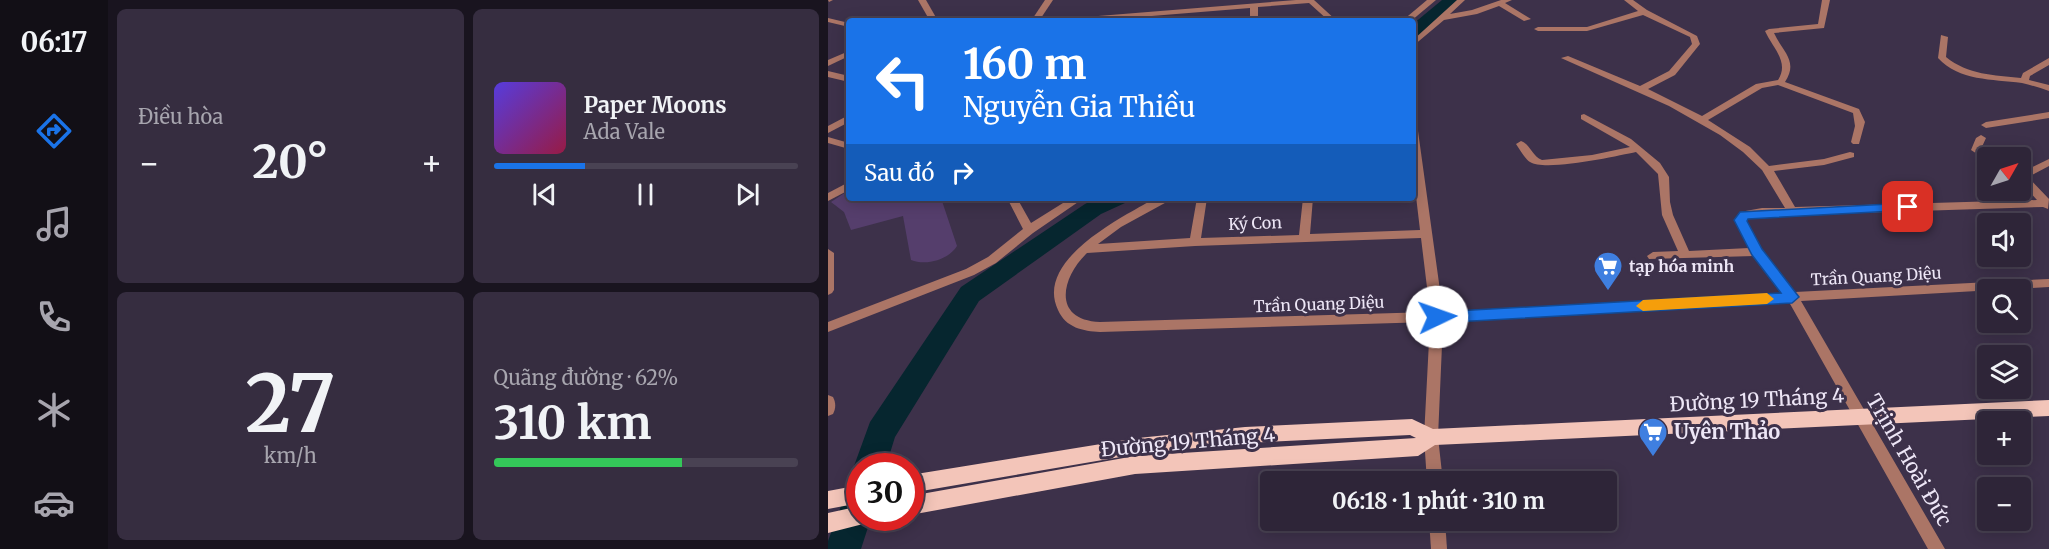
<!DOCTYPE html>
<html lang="vi">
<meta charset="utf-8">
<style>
:root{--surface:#2e2538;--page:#362d40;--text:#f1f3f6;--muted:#a7a5ae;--line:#494253;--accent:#1a73e8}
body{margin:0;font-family:Merriweather,serif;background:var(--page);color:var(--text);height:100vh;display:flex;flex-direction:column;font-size:22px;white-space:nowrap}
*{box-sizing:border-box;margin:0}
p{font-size:20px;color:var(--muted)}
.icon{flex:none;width:33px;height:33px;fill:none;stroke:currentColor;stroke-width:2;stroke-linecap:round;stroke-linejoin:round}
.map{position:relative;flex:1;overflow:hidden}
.sheet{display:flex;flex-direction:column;gap:9px;padding:9px;background:#19141f;width:720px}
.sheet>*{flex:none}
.banner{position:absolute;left:18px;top:18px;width:570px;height:183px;border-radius:6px;box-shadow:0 3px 15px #0003,0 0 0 2px var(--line);background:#1a73e8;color:#fff;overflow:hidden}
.needle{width:39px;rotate:51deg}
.buttons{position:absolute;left:1149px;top:147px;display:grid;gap:12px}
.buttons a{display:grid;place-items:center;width:54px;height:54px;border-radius:6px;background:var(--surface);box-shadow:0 3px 15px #0003,0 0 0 2px var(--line);font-size:30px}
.speed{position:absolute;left:18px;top:453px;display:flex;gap:12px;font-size:30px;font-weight:700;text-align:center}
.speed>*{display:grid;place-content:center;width:78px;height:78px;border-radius:50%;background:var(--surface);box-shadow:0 3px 15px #0003,0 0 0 2px var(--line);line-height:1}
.speed .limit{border:9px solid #d22;background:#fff;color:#111}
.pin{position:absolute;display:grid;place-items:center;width:51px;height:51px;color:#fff;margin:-26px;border-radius:12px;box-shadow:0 3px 9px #0006}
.me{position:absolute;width:66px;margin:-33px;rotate:87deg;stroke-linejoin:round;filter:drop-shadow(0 0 4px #0008)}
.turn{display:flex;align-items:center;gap:21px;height:126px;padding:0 18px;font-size:27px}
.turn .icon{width:78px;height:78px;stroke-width:2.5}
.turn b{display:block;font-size:42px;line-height:51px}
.then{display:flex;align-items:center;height:57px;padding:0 18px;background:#0003;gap:12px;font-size:22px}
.big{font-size:45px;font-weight:700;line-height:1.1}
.sheet .card{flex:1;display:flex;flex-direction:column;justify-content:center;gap:9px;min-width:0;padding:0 21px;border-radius:9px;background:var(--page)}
.sheet .dial{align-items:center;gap:0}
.dial b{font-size:78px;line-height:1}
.song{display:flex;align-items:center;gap:18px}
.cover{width:72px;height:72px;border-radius:9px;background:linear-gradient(135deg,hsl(250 70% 55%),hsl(340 70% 35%))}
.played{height:6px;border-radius:3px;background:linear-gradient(90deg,var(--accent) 30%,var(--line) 30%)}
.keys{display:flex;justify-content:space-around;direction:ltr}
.heat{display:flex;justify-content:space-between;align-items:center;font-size:33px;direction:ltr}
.charge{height:9px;border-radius:4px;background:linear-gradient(90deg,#34c759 62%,var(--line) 0)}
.sheet .tiles{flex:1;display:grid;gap:9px;grid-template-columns:repeat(2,1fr)}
.trip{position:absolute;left:432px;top:471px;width:357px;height:60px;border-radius:6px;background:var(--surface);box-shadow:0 3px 15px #0003,0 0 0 2px var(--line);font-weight:700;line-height:60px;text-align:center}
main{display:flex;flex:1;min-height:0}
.dock{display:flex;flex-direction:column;width:108px;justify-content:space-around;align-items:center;background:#120f16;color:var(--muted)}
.dock .icon{width:42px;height:42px}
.dock .selected{color:var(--accent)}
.dock b{font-size:27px;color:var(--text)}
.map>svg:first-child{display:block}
</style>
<main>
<nav class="dock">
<b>06:17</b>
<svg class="icon selected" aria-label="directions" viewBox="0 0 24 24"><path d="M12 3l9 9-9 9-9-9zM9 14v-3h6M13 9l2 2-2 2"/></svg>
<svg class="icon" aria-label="music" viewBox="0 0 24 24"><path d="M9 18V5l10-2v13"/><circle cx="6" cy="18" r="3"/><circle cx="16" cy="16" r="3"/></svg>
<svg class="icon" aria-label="phone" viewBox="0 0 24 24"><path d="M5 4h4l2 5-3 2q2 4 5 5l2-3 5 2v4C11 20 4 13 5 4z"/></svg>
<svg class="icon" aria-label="climate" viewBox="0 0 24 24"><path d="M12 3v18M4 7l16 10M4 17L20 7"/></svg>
<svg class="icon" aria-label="car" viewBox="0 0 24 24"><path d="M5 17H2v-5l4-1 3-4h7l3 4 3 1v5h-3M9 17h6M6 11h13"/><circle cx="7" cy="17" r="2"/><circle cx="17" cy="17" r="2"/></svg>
</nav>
<section class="sheet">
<div class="tiles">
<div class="card"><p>Điều hòa</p>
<div class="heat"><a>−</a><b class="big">20°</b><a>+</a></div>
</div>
<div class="card">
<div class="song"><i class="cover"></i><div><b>Paper Moons</b><p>Ada Vale</p></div></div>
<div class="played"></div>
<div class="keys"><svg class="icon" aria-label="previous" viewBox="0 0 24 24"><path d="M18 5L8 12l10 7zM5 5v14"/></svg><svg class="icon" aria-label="pause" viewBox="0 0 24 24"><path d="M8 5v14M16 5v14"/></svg><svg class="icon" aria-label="next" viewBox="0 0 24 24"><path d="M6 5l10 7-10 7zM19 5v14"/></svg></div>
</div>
<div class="card dial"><b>27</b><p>km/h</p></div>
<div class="card"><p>Quãng đường · 62%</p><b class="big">310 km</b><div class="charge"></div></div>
</div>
</section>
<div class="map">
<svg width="1221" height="549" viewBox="0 0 1221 549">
<rect width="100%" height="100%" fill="#3d314a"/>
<path fill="#553e6c" d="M21,190V198H113L129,246C120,260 98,266 83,260L75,216L23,230L16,212L3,202Z"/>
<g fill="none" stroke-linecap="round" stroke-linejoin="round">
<g fill="#06262f" fill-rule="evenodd">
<polygon points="614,0 631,0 591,36 585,37 585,24"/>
<polygon points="269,198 300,198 297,203 273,214 151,301 67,437 58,466 32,466 31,477 26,466 42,422 133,287 257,204"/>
<polygon points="32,482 32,518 43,518 33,549 0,549 0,541 20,487"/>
</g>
<g fill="#ab7566" fill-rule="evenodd">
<polygon points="0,0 5,0 1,2"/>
<polygon points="90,0 98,0 110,21 102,21"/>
<polygon points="217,0 225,0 211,21 203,21"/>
<polygon points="468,0 486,0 509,21 501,21 481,3 430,7 430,21 422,21 422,8 262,21 229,21 233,19"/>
<polygon points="599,0 608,0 583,21 574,21"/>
<polygon points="629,0 637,0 622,14 644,10 673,0 684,0 677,3 703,19 696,21 671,6 649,14 616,20 585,46 585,40"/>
<path d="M796,0H805L819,10L869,36L872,44L847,75L820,89L874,116L928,84L950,80C962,62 944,47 937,31L941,29L990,24L994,0H1002L996,28L946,33C954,51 971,61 957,82L1031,109L1037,122L1031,144H1025L1023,142L1027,126L1025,113L950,85L934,88L880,120L922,147L941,166L996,159L1022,152L1026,153V157L996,165L946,171L967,207L1209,200L1192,181V173L1221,159V166L1200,177L1221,199L1220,209L1215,207L934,216L920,218L918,220L934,250L967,292L1221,279V287L973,301L1117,549H1100L961,302L615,322L610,437L615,482H599L596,437L602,322L272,332C255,331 238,328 230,310C210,268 269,232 299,214C309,209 321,200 332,198C337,197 342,198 346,198L293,227L270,244L362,238L369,198H379L373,238L471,235L475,198H485L482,234L592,230L585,171V128L590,131L615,312L954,293L926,256L821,259L819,256L825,252L850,251L834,215L830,174L808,152C789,156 717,172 702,162C697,159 692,150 688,144L693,141C702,144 704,156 714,160L764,155L802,147L753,119V115L756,114L803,139L832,163L841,177L842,202L845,215L861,251L921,248L906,220L912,212L934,208H957L934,170L915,152L892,135L841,106L733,58L740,56L812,86L841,71L864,44L862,37L815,15L759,31H710L706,29L710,27H759L810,11ZM593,238L602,312L272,322C224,320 233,278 259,253L367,246Z"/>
<polygon points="0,18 21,23 21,27 0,22"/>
<path d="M1113,35L1120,37L1118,57C1140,75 1166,75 1193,78L1195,73L1221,58V65L1202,76L1201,80L1221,85V91C1212,88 1203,85 1194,83C1164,79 1131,81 1110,58Z"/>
<polygon points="21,51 21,56 0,66 0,60"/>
<polygon points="0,71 21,76 21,82 0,77"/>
<polygon points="1221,112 1221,118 1158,128 1153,125 1158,122"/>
<polygon points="21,115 21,122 0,133 0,126"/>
<polygon points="1153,135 1158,138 1153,149 1165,158 1160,158 1160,161 1143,150 1148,138"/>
<polygon points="0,137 21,143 21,149 0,143"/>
<polygon points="21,182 21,190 0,201 0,193"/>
<polygon points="179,198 189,198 203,223 243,198 256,198 205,233 168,263 146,275 0,332 0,322 138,269 160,257 195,229"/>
<polygon points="0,249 6,253 6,290 4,293 0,295"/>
<path d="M0,395L5,397C8,403 8,408 5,414L0,416Z"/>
<polygon points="601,520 617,520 619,549 603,549"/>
</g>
<g fill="#f3c5b9" fill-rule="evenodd">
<polygon points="1221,400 1221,416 607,445 590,456 307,474 82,515 82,496 307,456 588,438 582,435 417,443 310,454 82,493 82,475 310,438 417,427 584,419 605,429"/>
<polygon points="32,485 32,503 0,509 0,491"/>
<polygon points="32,506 32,518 41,518 39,523 0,533 0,513"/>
</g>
</g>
<polygon fill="#1a73e8" stroke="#114b97" stroke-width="1.5" points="1080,203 1086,207 1084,210 920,219 919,221 934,249 971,297 964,303 609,323 603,321 601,317 603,313 609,312 953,293 924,255 906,220 912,212"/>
<polygon fill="#f59e0b" points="939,293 946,299 939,304 815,311 808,306 815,300"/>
<defs>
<g id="supermarket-pin" transform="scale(1.5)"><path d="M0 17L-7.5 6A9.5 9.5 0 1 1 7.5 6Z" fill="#3f7fe0" stroke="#3d314a"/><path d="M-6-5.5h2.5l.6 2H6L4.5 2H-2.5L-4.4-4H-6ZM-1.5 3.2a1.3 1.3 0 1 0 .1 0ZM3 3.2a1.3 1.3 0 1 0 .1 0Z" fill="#fff"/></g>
</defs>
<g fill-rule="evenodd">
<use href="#supermarket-pin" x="780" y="266"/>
<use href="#supermarket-pin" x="825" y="432"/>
</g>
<g text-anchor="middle" stroke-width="6" stroke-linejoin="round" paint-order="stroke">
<g font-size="16" fill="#ede6f6" stroke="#3d314a">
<text transform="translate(427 223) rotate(-2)" y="6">Ký Con</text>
<text transform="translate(1048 276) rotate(-3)" y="6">Trần Quang Diệu</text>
<text transform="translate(491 304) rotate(-2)" y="6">Trần Quang Diệu</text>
</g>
<g font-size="16" font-weight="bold" fill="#ede6f6" stroke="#3d314a" text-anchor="start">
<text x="801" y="272">tạp hóa minh</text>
</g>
<g font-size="20" fill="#ede6f6" stroke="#3d314a">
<text transform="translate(929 400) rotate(-3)" y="7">Đường 19 Tháng 4</text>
<text transform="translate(360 442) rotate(-5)" y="7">Đường 19 Tháng 4</text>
<text transform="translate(1081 460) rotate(60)" y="7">Trịnh Hoài Đức</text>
</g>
<g font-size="20" font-weight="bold" fill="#ede6f6" stroke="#3d314a" text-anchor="start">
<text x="846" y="439">Uyên Thảo</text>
</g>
</g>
</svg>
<div class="buttons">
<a><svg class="needle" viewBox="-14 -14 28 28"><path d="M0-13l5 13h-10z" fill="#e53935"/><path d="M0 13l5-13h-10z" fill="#a7a5ae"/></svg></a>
<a><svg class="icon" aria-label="sound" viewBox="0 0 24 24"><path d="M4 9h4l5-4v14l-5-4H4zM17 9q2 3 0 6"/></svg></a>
<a><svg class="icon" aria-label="search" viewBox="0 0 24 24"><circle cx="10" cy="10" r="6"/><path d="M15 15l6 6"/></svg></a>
<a><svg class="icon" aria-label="layers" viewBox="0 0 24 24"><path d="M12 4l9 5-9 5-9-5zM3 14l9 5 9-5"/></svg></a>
<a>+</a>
<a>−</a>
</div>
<div class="speed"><div class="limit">30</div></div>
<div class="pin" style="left:1080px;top:207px;background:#d93025"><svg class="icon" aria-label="arrive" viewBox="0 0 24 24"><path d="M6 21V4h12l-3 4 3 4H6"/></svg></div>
<svg class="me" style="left:609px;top:317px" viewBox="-20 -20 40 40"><circle r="19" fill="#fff"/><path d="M0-13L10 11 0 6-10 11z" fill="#1a73e8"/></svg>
<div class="trip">06:18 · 1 phút · 310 m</div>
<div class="banner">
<div class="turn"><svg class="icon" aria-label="left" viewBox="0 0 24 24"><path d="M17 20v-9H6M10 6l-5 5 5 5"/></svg><div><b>160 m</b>Nguyễn Gia Thiều</div></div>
<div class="then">Sau đó<svg class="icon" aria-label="right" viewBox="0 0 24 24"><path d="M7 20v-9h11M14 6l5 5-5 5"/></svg></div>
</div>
</div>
</main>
